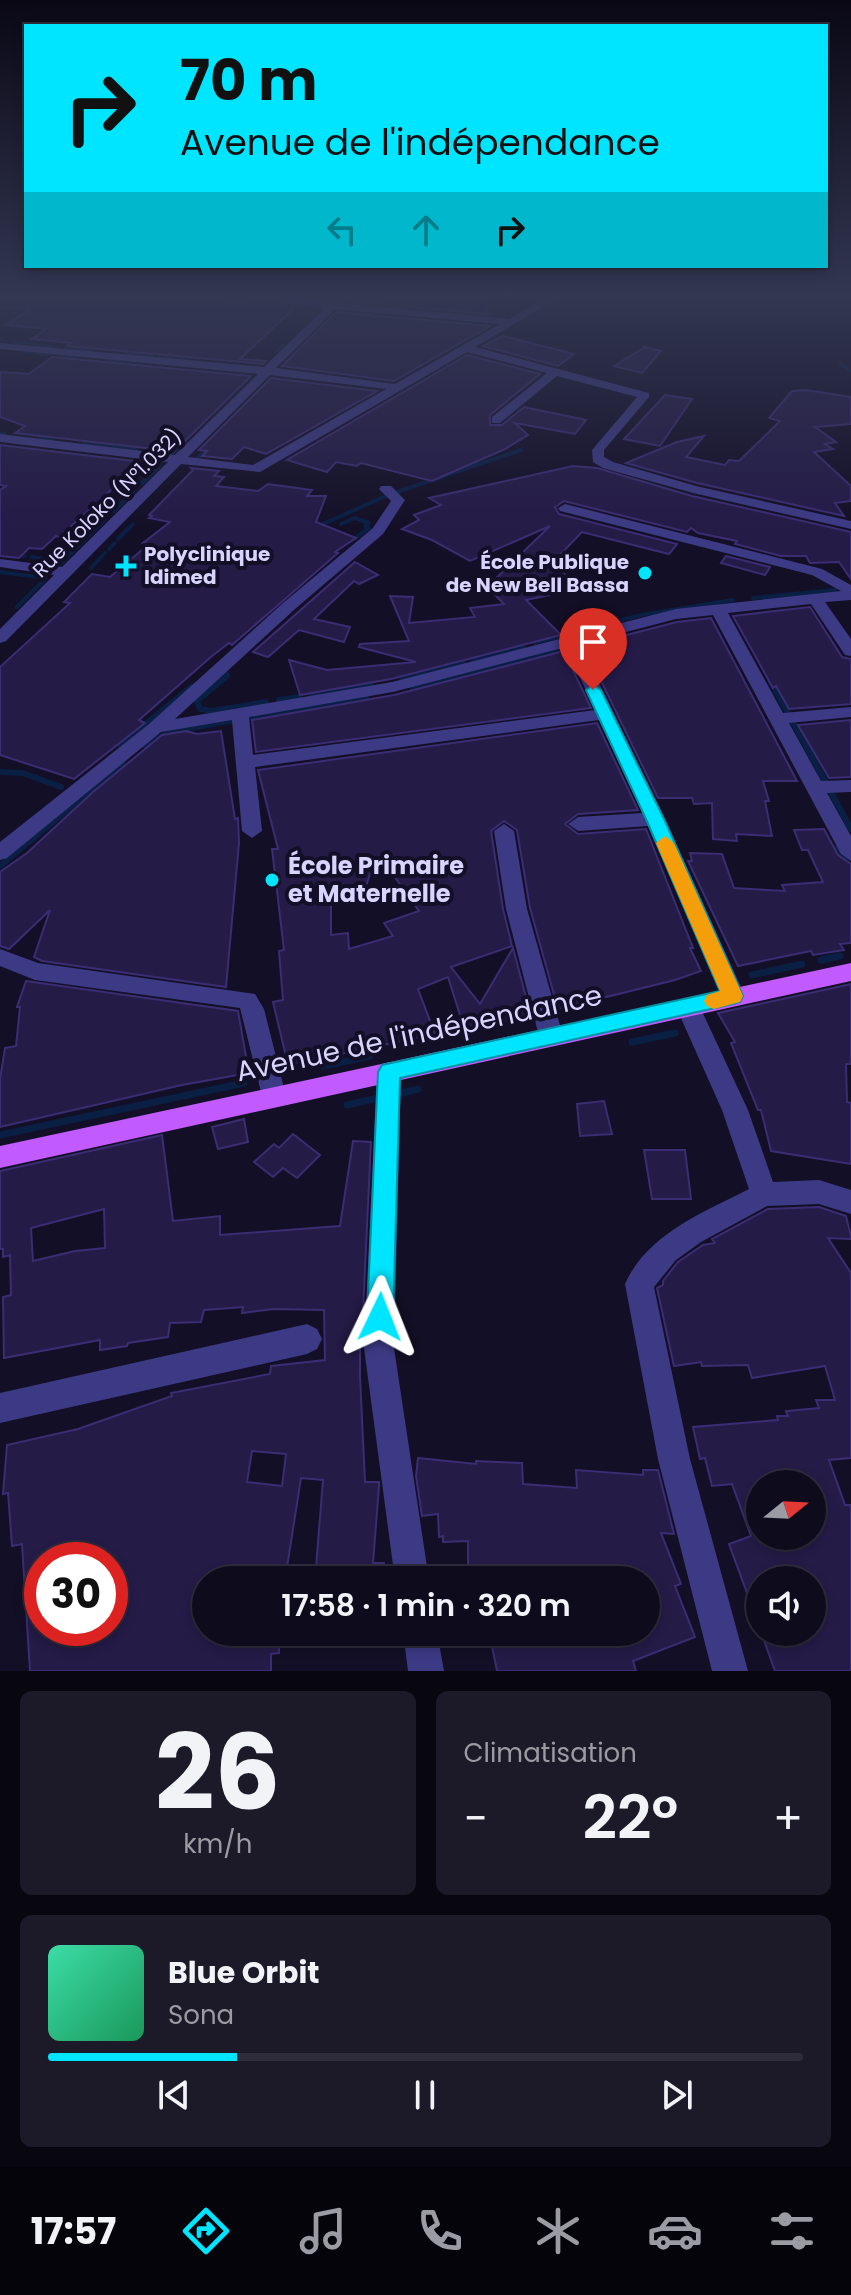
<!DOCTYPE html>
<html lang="fr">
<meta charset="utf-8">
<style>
:root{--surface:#0e0b1c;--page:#1c1929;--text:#f1f3f6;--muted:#9b9ba3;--line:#2e2b3b;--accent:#00e5ff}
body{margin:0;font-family:Poppins,sans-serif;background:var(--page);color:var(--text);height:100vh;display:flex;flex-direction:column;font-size:30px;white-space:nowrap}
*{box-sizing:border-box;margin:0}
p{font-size:26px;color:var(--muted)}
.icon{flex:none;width:44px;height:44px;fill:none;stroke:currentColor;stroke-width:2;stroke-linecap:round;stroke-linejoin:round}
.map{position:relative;height:1671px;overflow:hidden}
.drawer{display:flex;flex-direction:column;gap:20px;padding:20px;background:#08060f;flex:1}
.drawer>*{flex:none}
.hud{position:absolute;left:24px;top:24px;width:804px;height:244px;border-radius:0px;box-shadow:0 4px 12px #0003,0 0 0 2px var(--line);background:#00e5ff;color:#111;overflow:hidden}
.needle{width:52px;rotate:72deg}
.buttons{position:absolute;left:746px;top:1470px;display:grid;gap:16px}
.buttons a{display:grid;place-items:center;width:80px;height:80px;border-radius:50%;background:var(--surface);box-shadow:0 4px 12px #0003,0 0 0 2px var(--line);font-size:40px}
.speed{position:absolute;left:24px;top:1542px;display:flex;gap:16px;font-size:40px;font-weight:700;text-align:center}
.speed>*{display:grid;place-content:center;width:104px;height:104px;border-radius:50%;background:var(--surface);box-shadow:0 4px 12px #0003,0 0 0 2px var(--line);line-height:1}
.speed .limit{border:12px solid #d22;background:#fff;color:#111}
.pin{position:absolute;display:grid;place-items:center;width:68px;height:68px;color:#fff;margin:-82px -34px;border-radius:50% 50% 50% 0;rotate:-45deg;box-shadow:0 0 8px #0007}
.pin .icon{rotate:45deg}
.me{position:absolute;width:88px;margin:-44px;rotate:2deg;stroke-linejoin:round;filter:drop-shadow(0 0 6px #0008)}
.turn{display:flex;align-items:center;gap:28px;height:168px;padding:0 24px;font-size:36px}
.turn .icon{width:104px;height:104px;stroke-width:2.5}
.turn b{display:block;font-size:56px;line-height:68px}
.lanes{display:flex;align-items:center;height:76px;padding:0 24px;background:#0003;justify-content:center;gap:40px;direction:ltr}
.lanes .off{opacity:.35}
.big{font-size:60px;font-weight:600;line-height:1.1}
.drawer .widget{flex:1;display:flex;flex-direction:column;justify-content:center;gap:12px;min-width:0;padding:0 28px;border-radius:12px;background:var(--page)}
.drawer .dial{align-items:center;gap:0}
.dial b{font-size:104px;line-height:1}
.song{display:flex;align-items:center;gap:24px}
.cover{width:96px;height:96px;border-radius:12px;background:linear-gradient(135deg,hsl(160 70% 55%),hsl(150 70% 35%))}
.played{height:8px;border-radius:4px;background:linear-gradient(90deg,var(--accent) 25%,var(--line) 25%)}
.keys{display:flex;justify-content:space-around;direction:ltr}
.heat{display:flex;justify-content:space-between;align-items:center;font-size:44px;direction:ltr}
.drawer .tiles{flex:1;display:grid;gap:20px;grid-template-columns:1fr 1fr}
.widget:last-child{grid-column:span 2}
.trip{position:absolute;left:192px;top:1566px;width:468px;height:80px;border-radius:40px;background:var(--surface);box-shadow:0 4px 12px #0003,0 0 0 2px var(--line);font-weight:600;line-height:80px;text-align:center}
.dock{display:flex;height:128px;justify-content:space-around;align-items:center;background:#06040b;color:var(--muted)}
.dock .icon{width:56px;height:56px}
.dock .selected{color:var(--accent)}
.dock b{font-size:36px;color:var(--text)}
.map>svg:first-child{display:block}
</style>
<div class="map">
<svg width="851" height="1671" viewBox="0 0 851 1671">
<rect width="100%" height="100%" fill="#130f26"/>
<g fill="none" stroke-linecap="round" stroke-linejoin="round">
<g stroke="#0a1f44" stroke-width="3">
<polyline points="288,297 300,298"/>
<polyline points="306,298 328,300 334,294"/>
<polyline points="352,302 364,303"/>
<polyline points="375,304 405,307"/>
<polyline points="444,310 492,315"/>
<polyline points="0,340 6,341"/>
<polyline points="13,342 51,346"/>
<polyline points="67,347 91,350"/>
<polyline points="24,352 53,355"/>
<polyline points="276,352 284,344"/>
<polyline points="124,353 152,356"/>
<polyline points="61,356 76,357"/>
<polyline points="159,357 188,360"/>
<polyline points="108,361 142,365"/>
<polyline points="840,363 851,371"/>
<polyline points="229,398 233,394"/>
<polyline points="0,433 5,433"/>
<polyline points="39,437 52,439"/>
<polyline points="84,443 135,449"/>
<polyline points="177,449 185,441"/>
<polyline points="206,449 209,446"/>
</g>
<g stroke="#0a1f44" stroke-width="4">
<polyline points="117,447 136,449"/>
<polyline points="146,451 172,454 179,447"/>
<polyline points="195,461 208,447"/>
<polyline points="135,463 159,466 141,484"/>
<polyline points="397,492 521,450"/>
<polyline points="114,511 133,492"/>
<polyline points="341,524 355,518 369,523 365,526 369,528 354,539"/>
<polyline points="316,527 386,496"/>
<polyline points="118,539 133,524"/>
<polyline points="109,549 115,543"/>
<polyline points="0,553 24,556"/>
<polyline points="32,557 61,562"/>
<polyline points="58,566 104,520"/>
<polyline points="91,568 105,553"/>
<polyline points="0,572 46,578 17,607"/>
<polyline points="753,598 835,590"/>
<polyline points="535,643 641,615 733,600"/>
<polyline points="515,648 523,646"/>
</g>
<g stroke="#0a1f44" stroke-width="6">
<polyline points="472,659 523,646"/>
<polyline points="223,667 227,676 197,701 200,709 213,711 266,702"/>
<polyline points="402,677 463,662"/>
<polyline points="771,682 851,829"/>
<polyline points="412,687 564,648"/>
<polyline points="311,695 371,684"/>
<polyline points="279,700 299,697"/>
<polyline points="244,719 366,697"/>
<polyline points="120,745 191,687"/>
<polyline points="144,745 171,732 239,719"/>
<polyline points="0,772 23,773 61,787"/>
<polyline points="29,842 123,763"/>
<polyline points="838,847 851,870"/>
<polyline points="0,866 25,845"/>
</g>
<g stroke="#0a1f44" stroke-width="7">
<polyline points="821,960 840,956"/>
<polyline points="752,975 802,964"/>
<polyline points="632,1042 675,1033"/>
<polyline points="323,1066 370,1056"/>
<polyline points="394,1095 418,1089"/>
<polyline points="347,1105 383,1097"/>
<polyline points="0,1135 244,1083"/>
</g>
</g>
<g fill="#241b47" stroke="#3b2d73" stroke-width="2" fill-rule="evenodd">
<polygon points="0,294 161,294 294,308 240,359 266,361 263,364 67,346 71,343 32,339 46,329 5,325 30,309 0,307"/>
<polygon points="352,294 361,298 365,294 484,296 488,314 347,301"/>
<polygon points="336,312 490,326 394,381 282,366"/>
<polygon points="503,336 574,354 558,366 483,346"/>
<polygon points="645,347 661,351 642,373 614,366"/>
<polygon points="467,355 540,374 490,415 490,425 502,425 524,407 586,420 575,434 515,423 528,435 505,449 432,481 361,463 357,466 336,462 327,472 287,460"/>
<polygon points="52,357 251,376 180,446 159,444 154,449 15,433 25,426 0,417 0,372 29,374"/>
<polygon points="271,378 377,391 266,454 244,447 232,459 202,456 207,451 199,450"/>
<polygon points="806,390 851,397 851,424 815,427 836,442 825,444 833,449 814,452 851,486 851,501 835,503 844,516 697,483 626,463 677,442 704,436 686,457 725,465 729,460 739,461 780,421 769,418 792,391"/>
<polygon points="665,395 692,399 660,446 624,439"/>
<polygon points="0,445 142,462 59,537 56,536 42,549 29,548 19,558 0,556 0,490 6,486 0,485"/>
<polygon points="573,466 597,468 692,496 851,532 851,579 839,562 810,563 806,556 781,556 735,544 737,541 698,533 691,528 687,532 564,501 555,507 559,514 677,544 669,554 582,532 553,562 579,589 526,600 561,635 391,679 300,695 289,660 327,670 416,662 359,647 360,644 409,641 390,596 413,597 409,623 475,617 470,608 504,604 487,587 550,526 470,561 432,540 402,529 419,520 414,515 441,505 429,498"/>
<polygon points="191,468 219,471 214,476 224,477 216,486 258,491 268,484 312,490 307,496 326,496 316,522 356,538 335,552 338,553 232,645 229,643 212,656 139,720 145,723 74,779 0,755 0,667 70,603 64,602 92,574 110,577 149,544 143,543 170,522 149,518 152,516 149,515 193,470"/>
<polygon points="726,556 770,567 765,575 721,563"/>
<polygon points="355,562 378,575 359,584 354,581 314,619 350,627 344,642 299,630 268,657 253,652"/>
<polygon points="810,607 842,657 851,659 851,704 789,709 776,686 773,688 733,616"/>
<polygon points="711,618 797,781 763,781 769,801 765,801 772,836 736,834 737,841 713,839 712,803 694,804 692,798 658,798 584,646 677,622"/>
<polygon points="564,651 591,708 256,752 252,720 394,695"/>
<polygon points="851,720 851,777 829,778 798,725"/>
<path d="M597,723L638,810L578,814L565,824L578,834L646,829L693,948H690L701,971L675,980L558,1009L530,908L517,830L504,821L491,831L503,909L512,946L451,967L480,1004L513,948L531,1016L464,1028L448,977L418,989L435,1034L288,1065L273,1002L283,1000L279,951L284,950L272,849H278L258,770ZM370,874L394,876L419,911L384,923L393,936L349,949L348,933L331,935V897L362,899Z"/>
<polygon points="186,731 197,734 221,731 235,819 238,818 239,843 226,987 42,961 34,957 50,910 9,949 0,946 0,872 27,853 93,792 162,735"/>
<polygon points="824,829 838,855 851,864 851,943 840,944 844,950 813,955 811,951 738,966 688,861 692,861 690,853 722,854 734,888 785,891 782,885 823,882 808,850 802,850 794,830"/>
<polygon points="26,981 238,1011 249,1073 182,1085 0,1127 0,1079 5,1048 16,1046 20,1007 17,1007"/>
<polygon points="851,984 851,1064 846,1064 847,1102 851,1103 851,1164 771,1151 761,1110 758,1110 731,1043 735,1042 718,1013"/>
<polygon points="604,1101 612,1134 580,1136 577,1104"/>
<polygon points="244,1119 248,1142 218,1149 212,1127"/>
<polygon points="293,1134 320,1155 297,1178 283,1168 273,1177 254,1162 274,1144 279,1148"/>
<path d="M162,1135L173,1221L220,1216V1235L340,1226L353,1141L371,1142L363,1311L360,1314V1376L365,1482H379V1486L373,1563H384V1580H315L323,1480L301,1478L285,1580H206V1632H279V1653L271,1654V1671H30L22,1544L12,1546L8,1493L3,1494L7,1445L78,1429L172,1396L171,1393L270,1374L271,1366L325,1360L324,1310L273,1309L242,1313L243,1307L204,1310L201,1322L170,1323L168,1337L128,1343L127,1346L100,1350V1340L4,1358L3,1297L11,1295L10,1255L3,1257V1249H0V1171ZM104,1209L105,1248L75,1251L33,1261L31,1228ZM252,1451L286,1454L282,1486L247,1482ZM42,1560H110V1628H42Z"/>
<polygon points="644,1150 685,1150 691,1199 652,1199"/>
<path d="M819,1207L846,1216L851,1236V1239L828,1238L851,1273V1458L829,1460L845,1505H851V1671H775L761,1632H812V1580H760L758,1623L729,1544L751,1536L732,1484L712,1486L705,1458L700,1459L693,1427L778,1420L777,1416H788L786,1411L819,1408L816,1400H835L825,1366L752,1378L748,1365L702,1366L701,1362L674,1366L657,1288L663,1285V1281L678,1262L703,1245L715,1243L712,1239L768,1209ZM812,1479V1536H760V1482Z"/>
<polygon points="418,1458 476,1464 476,1461 522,1463 523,1484 577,1488 576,1470 643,1475 643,1470 658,1470 674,1534 661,1533 681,1584 675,1586 695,1637 633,1661 636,1671 497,1671 489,1632 646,1632 646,1580 468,1580 468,1541 443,1542 443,1536 439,1537 438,1514 422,1516 416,1476"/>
</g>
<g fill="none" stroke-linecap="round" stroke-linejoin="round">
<g fill="#3d3a85" fill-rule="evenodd">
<path d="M207,294H245L330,302L338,294H349L341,303L509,319L553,294H565L475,347L649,393V397L604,450V457L613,462L696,486L851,521V529L693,493L603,468L593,462L592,450L637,397L557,376L500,423H492V417L547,373L467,352L260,472L181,464L6,641L0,643V629L54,575L0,567V559L62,567L168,462L0,442V434L175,455L258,374L0,349V343L264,367L325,308ZM335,309L500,324L395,384L276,368ZM270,375L386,389L253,465L188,457Z"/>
<path d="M381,486H391L405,500L383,534L295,609L175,719L392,682L676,609L841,591L812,575L560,511L558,508L565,504L822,569L851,585V600L825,602L851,639V656L845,655L811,604L728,613L783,713L851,707V717L789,723L821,781L851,780V792L827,793L851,836V861L841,854L713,615L676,619L580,644L665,819L745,996L741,1002L733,1005L725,1002L721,996L648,826L578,831L568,824L578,817L643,813L599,720L255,767L262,831L252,838L242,831L232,720L161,732L7,858L0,860V842L149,724L283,603L373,528L391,501L379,489ZM566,647L595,710L253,755L249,717L393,692Z"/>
<polygon points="504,824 514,831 527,909 563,1036 559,1043 551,1045 543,1043 539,1036 506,909 494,831"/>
<polygon points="0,949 38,963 255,994 264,1009 286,1096 283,1103 274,1106 265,1103 262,1096 240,1008 35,980 0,966"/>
<path d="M688,998L696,1001L700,1007L748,1110L773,1182L819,1180L851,1190V1214L819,1204L767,1206L701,1242L676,1260L654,1287L690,1459L748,1671H712L658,1459L625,1284C647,1234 704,1212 749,1189L722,1110L676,1007L680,1001Z"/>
<polygon points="389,1062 398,1065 401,1072 394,1348 429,1580 395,1580 364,1348 377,1072 380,1065"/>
<polygon points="307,1324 317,1329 322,1339 317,1349 307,1354 0,1423 0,1393"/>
<polygon points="403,1632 437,1632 444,1671 408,1671"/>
</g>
<polygon fill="#c25bff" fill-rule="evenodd" points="851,963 851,981 0,1168 0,1146"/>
</g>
<linearGradient id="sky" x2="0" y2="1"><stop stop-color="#0a0815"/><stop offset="0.56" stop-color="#333752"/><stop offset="1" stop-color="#333752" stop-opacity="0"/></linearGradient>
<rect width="851" height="528" fill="url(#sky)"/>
<polygon fill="#00e5ff" stroke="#0095a6" stroke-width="2" points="593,685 601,690 664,819 743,996 740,1002 733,1004 400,1078 393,1317 389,1326 380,1330 371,1326 367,1317 378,1072 382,1065 720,991 646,819 586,690"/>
<polygon fill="#f59e0b" points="665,836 674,843 743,996 740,1002 714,1009 707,1006 704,1001 707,995 720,991 656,843"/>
<g fill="#00e5ff" stroke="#130f26" stroke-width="3">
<path d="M122 554h8v8h8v8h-8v8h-8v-8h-8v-8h8z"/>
<circle cx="645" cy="573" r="8"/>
<circle cx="272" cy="880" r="8"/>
</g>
<g text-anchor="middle" stroke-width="8" stroke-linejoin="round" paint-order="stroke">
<g font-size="20" fill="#d9d4ff" stroke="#130f26">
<text transform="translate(107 503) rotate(-45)" y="7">Rue Koloko (N°1.032)</text>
</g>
<g font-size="20" font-weight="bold" fill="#d9d4ff" stroke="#130f26" text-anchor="start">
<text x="144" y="561">Polyclinique<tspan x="144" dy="23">Idimed</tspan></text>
<text x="629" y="569" text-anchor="end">École Publique<tspan x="629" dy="23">de New Bell Bassa</tspan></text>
</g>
<g font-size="24" font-weight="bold" fill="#d9d4ff" stroke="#130f26" text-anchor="start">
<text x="288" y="874">École Primaire<tspan x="288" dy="28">et Maternelle</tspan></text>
</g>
<g font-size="28" fill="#d9d4ff" stroke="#130f26">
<text transform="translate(419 1033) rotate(-12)" y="10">Avenue de l'indépendance</text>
</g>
</g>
</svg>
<div class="buttons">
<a><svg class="needle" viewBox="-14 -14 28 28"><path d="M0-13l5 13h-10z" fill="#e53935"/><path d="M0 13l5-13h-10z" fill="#9b9ba3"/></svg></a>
<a><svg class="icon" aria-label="sound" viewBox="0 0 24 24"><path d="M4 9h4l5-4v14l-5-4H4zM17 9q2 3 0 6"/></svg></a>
</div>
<div class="speed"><div class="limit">30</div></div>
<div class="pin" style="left:593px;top:690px;background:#d93025"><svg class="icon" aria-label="arrive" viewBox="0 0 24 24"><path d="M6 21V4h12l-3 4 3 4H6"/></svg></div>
<svg class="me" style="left:380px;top:1317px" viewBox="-20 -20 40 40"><path d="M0-17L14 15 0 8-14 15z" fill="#00e5ff" stroke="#fff" stroke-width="4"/></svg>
<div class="trip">17:58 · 1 min · 320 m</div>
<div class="hud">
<div class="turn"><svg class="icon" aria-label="right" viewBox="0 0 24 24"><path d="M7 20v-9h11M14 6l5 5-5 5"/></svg><div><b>70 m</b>Avenue de l'indépendance</div></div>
<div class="lanes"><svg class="icon off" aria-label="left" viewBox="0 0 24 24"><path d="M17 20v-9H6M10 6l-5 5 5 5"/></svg><svg class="icon off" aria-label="ahead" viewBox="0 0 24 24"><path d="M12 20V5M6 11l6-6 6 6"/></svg><svg class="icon" aria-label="right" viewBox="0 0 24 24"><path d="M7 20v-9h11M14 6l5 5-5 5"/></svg></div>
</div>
</div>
<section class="drawer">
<div class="tiles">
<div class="widget dial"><b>26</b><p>km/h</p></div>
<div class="widget"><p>Climatisation</p>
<div class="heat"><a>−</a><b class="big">22°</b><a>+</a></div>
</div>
<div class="widget">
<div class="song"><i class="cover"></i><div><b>Blue Orbit</b><p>Sona</p></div></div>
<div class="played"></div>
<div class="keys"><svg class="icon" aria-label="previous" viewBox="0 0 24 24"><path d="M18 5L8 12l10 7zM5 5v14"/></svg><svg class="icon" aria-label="pause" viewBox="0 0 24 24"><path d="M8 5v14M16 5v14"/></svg><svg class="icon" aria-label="next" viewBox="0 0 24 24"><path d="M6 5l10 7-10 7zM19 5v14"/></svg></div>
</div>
</div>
</section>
<nav class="dock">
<b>17:57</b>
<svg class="icon selected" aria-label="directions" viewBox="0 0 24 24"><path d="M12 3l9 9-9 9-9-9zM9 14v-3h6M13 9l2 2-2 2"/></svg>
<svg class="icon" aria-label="music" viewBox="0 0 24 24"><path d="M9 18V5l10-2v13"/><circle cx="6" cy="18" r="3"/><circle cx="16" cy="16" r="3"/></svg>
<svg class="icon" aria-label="phone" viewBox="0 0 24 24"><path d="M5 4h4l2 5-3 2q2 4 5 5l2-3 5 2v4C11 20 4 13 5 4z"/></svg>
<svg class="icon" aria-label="climate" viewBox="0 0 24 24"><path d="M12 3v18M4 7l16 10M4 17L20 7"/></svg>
<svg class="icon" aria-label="car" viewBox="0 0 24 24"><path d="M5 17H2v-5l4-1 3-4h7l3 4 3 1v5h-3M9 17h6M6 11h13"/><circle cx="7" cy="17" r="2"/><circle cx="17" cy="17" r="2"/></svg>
<svg class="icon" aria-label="filters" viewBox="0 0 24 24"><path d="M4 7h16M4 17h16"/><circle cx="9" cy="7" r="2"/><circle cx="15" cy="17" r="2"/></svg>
</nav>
